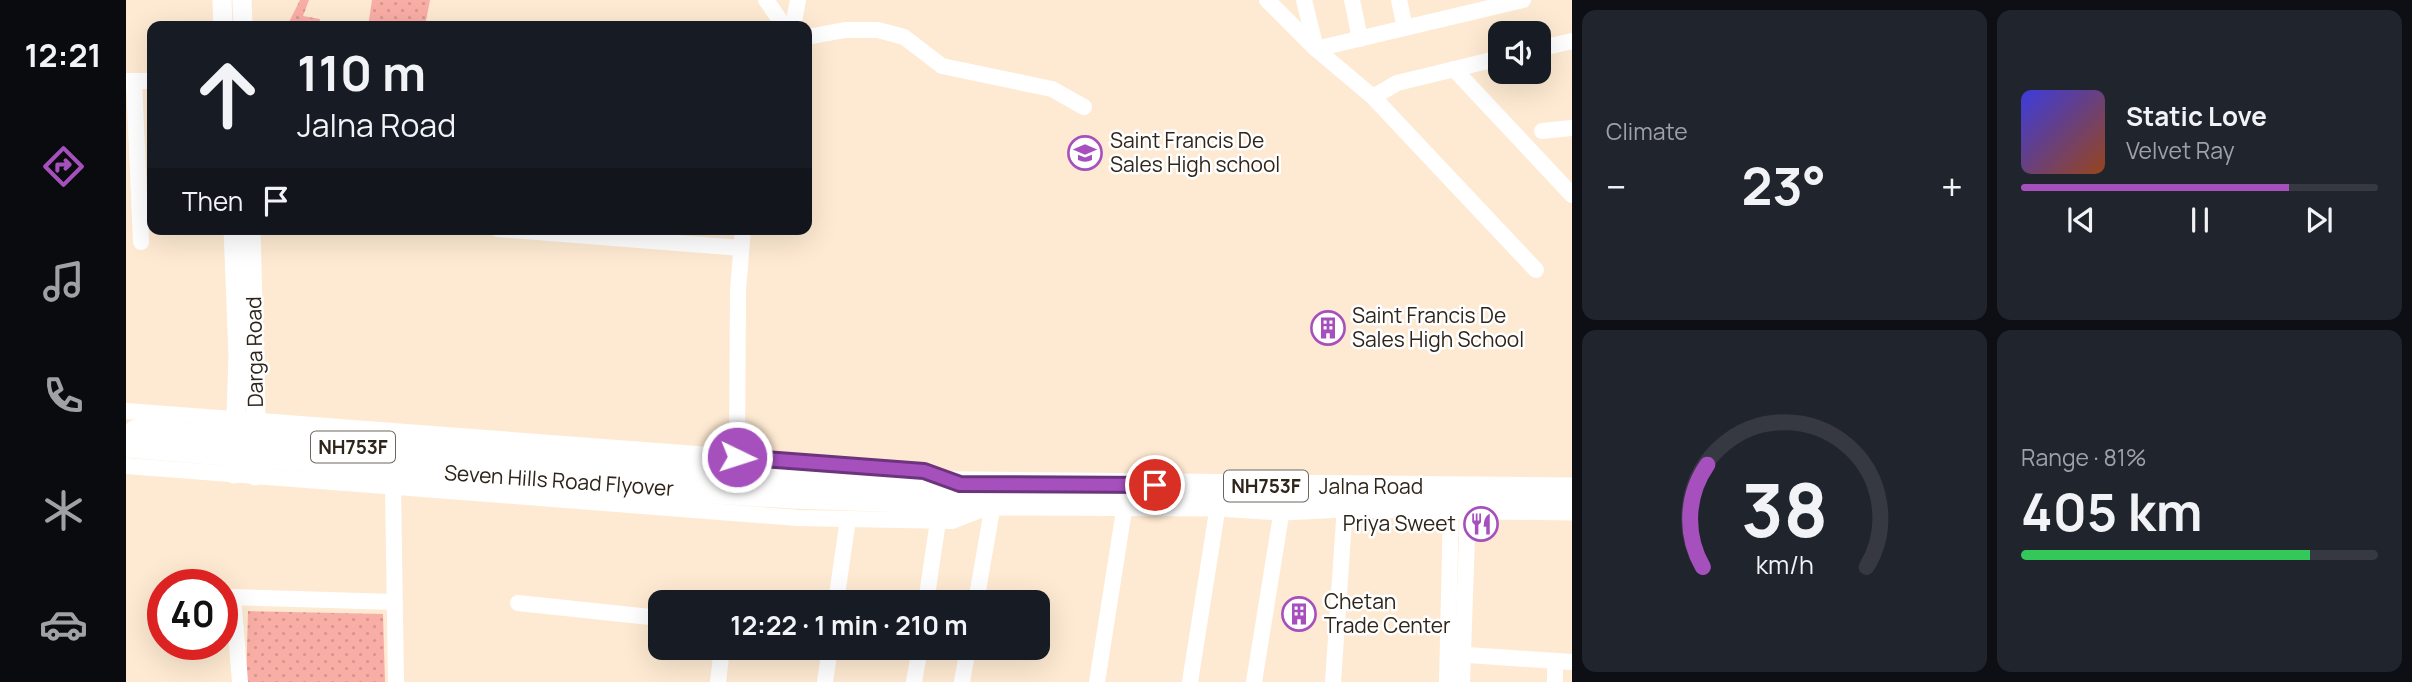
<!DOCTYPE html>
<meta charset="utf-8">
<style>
:root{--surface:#171b24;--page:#20242c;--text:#f1f3f6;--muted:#9ea1a6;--line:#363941;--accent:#a650be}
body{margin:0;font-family:Manrope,sans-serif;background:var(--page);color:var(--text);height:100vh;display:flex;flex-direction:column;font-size:26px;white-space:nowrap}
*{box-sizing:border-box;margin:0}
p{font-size:23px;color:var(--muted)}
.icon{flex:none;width:38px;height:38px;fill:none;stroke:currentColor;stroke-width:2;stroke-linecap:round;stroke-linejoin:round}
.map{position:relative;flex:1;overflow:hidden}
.details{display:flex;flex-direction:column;gap:10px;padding:10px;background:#0d0f14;width:840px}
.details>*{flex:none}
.guide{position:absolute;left:21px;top:21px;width:665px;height:214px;border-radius:14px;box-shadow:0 7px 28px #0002;background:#171b24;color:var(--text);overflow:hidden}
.controls{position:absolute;left:1362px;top:21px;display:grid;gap:14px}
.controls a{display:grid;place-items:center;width:63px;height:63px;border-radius:14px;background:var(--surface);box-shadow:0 7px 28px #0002;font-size:35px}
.speed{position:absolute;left:21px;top:569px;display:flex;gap:14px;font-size:35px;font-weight:700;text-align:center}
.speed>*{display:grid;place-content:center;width:91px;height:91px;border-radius:50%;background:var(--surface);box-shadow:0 7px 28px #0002;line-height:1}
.speed .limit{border:10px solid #d22;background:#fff;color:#111}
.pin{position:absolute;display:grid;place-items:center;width:60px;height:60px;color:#fff;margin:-30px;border:4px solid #fff;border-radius:50%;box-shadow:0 2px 7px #0007}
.me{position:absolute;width:77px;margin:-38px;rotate:94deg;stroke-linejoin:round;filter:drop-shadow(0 0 5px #0008)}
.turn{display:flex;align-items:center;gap:24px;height:147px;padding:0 35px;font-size:32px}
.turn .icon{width:91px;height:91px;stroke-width:2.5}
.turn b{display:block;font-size:49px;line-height:60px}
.then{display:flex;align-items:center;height:66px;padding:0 35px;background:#0003;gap:14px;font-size:26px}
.big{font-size:52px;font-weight:700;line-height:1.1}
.details .widget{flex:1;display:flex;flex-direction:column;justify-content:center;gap:10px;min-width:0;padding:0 24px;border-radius:14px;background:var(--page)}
.details .dial{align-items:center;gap:0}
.dial svg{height:182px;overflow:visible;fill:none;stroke:var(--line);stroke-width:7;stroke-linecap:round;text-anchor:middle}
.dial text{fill:var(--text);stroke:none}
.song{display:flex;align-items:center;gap:21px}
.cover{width:84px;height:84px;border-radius:10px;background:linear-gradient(135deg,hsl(240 70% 55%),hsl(20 70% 35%))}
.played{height:7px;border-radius:4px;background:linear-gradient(90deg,var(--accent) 75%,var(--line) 75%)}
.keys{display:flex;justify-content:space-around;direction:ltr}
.heat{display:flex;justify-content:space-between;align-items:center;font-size:38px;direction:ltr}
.charge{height:10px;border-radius:5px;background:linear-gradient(90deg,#34c759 81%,var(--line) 0)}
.details .tiles{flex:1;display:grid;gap:10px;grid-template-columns:repeat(2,1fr)}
.trip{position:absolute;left:522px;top:590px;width:402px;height:70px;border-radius:14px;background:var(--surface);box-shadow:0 7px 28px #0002;font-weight:700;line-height:70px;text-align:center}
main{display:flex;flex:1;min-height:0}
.dock{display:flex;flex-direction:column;width:126px;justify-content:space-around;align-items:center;background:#090b0e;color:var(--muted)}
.dock .icon{width:49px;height:49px}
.dock .current{color:var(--accent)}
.dock b{font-size:32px;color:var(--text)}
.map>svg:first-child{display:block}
</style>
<main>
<nav class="dock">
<b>12:21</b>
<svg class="icon current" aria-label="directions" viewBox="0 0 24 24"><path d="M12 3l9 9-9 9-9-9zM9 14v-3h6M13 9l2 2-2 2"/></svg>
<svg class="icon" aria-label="music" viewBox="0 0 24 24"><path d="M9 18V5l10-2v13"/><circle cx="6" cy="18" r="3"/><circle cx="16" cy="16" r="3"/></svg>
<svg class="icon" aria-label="phone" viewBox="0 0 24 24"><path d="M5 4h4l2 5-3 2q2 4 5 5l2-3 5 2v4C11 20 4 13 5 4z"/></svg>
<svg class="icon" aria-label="climate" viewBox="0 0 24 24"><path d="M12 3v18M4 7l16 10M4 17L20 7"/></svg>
<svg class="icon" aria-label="car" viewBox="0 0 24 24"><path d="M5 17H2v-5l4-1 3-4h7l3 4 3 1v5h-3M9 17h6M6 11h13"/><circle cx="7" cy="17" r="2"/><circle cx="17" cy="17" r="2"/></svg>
</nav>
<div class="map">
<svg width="1446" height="682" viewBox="0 0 1446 682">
<defs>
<pattern id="park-dots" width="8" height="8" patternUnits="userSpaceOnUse" patternTransform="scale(1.75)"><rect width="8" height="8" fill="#f9aea5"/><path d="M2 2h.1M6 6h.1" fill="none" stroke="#d6968d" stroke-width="1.8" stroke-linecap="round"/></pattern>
</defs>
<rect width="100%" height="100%" fill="#feead2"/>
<g fill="url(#park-dots)">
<polygon points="174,0 183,0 177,16 194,19 193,26 161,26"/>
<polygon points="246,0 304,0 299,26 242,26"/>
<polygon points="122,611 257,614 259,682 120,682"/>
</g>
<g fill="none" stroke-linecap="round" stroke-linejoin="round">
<g stroke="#fff" stroke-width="16">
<polyline points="640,0 658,26"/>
<polyline points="1141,0 1190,49 1247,97"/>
<polyline points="1178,0 1190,49"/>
<polyline points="1226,0 1234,39"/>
<polyline points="1273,0 1279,28"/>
<polyline points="667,26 672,0"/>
<polyline points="681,37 719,30 752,30 778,37 816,66 926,89 958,107"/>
<polyline points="1190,49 1397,0"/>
<polyline points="1412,49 1446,41"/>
<polyline points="1374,58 1271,83 1247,97 1410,270"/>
<polyline points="1328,69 1446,195"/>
<polyline points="0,81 26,81"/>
<polyline points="8,81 15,242"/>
<polyline points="1416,131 1446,128"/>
<polyline points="372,229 615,248"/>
<polyline points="0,411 798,471 817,478"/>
<polyline points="611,457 612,290 617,229"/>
<polyline points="0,466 672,518 826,521 862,507"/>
<polyline points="267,487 270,682"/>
<polyline points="710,602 722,519"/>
<polyline points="800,602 812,521"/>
<polyline points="850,602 867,504"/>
<polyline points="392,603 534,618"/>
<polyline points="1327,654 1446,662"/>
<polyline points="114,682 107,597 269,602"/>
<polyline points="592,682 596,648"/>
<polyline points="699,682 704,648"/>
<polyline points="788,682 794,648"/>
<polyline points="836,682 842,648"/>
<polyline points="971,682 999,504"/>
<polyline points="1064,682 1092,505"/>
<polyline points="1128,682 1156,509"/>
<polyline points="1207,682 1219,506"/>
<polyline points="1321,682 1325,506"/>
<polyline points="1336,682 1342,507"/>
<polyline points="1429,682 1429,661"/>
</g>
<g stroke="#fff" stroke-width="19">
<polyline points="96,0 97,26"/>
<polyline points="116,0 117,26"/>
<polyline points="107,229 112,355 108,474"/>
<polyline points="125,229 130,421 129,476"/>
</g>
<g stroke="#fff" stroke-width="23">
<polyline points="10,431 453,464 747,482 1446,489"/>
<polyline points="0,446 451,483 667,497 867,504 1092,505 1156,509 1219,506 1446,509"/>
</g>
</g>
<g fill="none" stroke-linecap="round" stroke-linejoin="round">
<g stroke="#6c347c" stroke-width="18">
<polyline id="route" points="611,457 798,471 834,484 1029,485"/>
</g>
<use href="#route" stroke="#a650be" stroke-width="12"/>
</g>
<defs>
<g id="school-ring" transform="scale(1.75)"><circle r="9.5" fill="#fff" stroke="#a650be" stroke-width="1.5"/><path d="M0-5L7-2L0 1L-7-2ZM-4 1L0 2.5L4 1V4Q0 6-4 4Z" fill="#a650be"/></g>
<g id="building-ring" transform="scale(1.75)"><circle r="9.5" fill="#fff" stroke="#a650be" stroke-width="1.5"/><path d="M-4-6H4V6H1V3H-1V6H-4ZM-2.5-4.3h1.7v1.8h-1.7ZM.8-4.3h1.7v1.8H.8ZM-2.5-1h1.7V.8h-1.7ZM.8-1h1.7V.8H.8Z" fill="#a650be"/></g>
<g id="restaurant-ring" transform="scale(1.75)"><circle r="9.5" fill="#fff" stroke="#a650be" stroke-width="1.5"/><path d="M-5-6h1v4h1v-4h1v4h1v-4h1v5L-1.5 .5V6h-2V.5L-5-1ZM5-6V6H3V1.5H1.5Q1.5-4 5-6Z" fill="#a650be"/></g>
</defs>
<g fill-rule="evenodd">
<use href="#school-ring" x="959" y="153"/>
<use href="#building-ring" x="1202" y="328"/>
<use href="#restaurant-ring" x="1355" y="524"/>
<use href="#building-ring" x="1173" y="614"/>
</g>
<g text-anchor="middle" stroke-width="5" stroke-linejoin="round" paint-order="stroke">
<g fill="#fff" stroke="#6d665f" stroke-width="2">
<rect x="185" y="431.5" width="84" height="31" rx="5"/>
<rect x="1098" y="470.5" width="84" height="31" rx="5"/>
</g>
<g font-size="19" font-weight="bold" fill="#2f251a">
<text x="227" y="454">NH753F</text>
<text x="1140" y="493">NH753F</text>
</g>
<g font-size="21" fill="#2f251a" stroke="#fff" text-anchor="start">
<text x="984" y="148">Saint Francis De<tspan x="984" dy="24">Sales High school</tspan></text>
<text x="1226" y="323">Saint Francis De<tspan x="1226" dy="24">Sales High School</tspan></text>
<text x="1330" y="531" text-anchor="end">Priya Sweet</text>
<text x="1198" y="609">Chetan<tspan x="1198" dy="24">Trade Center</tspan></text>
</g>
<g font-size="21" fill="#2f251a" stroke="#fff">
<text transform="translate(129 352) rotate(-91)" y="7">Darga Road</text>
<text transform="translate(433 481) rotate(4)" y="7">Seven Hills Road Flyover</text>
<text x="1245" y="494">Jalna Road</text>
</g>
</g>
</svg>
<div class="controls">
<a><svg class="icon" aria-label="sound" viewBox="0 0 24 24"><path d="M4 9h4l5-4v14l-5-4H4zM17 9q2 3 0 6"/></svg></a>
</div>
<div class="speed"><div class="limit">40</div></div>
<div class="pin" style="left:1029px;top:485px;background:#d93025"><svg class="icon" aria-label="arrive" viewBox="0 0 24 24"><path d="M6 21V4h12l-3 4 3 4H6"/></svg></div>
<svg class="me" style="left:611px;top:457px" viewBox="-20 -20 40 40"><circle r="17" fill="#a650be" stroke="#fff" stroke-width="3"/><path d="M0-11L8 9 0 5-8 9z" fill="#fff"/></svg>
<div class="trip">12:22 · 1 min · 210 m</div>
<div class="guide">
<div class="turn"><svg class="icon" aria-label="ahead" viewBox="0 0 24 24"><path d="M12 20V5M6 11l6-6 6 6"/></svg><div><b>110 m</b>Jalna Road</div></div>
<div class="then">Then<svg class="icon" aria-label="arrive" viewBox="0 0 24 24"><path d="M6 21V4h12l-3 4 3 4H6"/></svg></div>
</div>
</div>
<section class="details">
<div class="tiles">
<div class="widget"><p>Climate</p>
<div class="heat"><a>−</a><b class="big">23°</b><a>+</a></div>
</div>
<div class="widget">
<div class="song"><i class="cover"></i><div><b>Static Love</b><p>Velvet Ray</p></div></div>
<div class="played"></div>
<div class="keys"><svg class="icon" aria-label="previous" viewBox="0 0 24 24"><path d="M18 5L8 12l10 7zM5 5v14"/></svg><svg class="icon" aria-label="pause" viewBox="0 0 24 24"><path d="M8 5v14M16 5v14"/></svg><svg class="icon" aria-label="next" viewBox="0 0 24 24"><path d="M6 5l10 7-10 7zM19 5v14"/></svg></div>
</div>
<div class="widget dial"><svg viewBox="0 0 100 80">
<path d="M14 69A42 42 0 1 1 86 69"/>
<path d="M14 69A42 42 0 0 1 16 24" stroke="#a650be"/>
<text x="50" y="56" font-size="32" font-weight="700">38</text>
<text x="50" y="72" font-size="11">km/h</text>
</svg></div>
<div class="widget"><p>Range · 81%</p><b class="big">405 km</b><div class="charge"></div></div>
</div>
</section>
</main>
